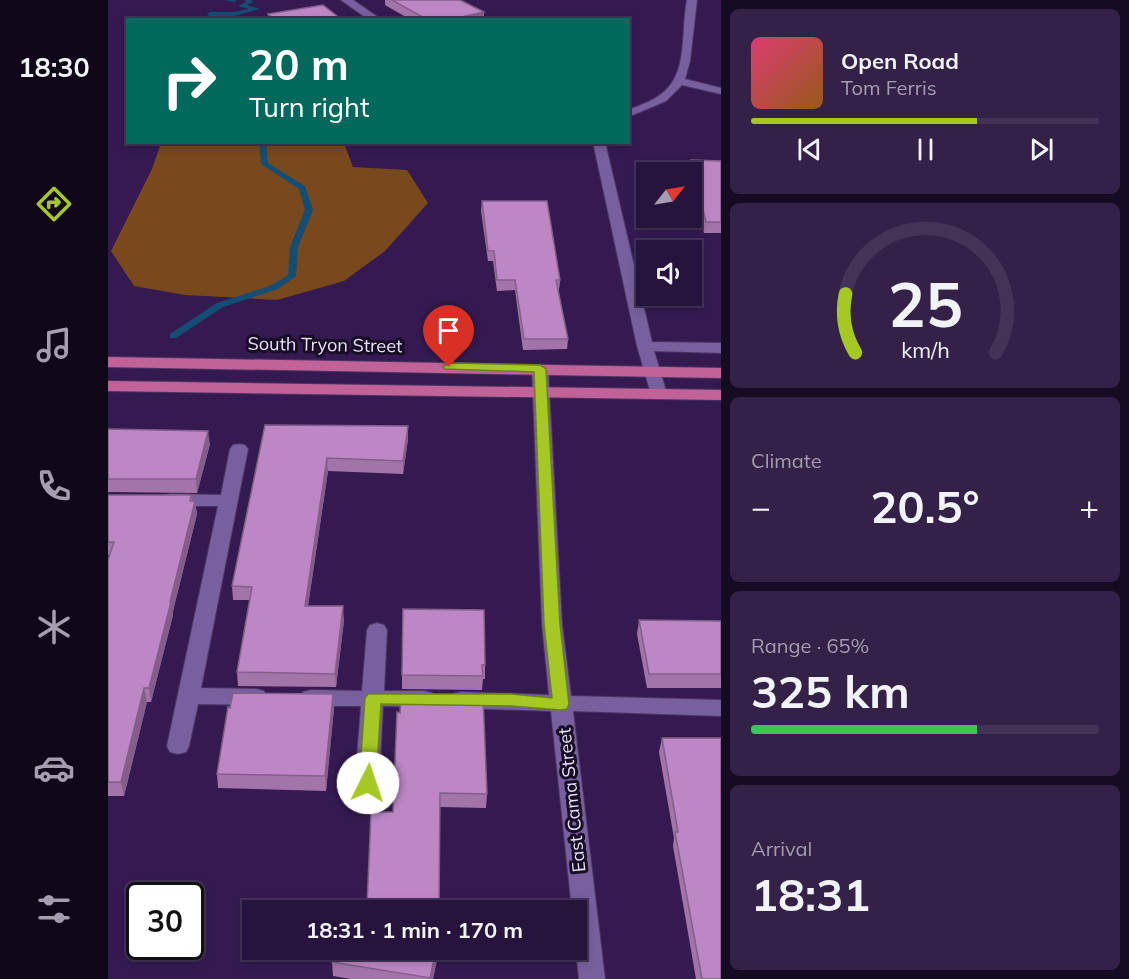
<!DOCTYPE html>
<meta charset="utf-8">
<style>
:root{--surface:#27143d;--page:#332148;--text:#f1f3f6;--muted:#a49eb0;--line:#433357;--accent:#a5c824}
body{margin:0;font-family:Mulish,sans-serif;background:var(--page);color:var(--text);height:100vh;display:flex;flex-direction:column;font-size:22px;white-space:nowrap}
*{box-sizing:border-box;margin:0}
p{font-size:20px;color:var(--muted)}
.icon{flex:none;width:33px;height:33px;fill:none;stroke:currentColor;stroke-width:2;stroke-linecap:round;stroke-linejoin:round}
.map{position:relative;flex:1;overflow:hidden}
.sheet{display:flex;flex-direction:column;gap:9px;padding:9px;background:#150b22;width:408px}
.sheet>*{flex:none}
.guide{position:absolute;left:18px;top:18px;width:504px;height:126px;border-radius:0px;box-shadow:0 3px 9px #0003,0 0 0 2px var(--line);background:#00695c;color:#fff;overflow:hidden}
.needle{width:39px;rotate:59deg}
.tools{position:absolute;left:528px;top:162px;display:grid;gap:12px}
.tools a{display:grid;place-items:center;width:66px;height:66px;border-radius:0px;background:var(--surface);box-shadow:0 3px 9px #0003,0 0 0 2px var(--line);font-size:30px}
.speed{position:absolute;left:18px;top:882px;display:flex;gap:12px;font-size:30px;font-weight:700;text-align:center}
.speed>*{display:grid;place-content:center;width:78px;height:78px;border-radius:50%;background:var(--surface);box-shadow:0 3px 9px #0003,0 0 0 2px var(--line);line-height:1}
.speed .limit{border:3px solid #111;border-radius:9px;background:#fff;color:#111}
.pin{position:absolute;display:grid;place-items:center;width:51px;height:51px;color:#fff;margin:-62px -26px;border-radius:50% 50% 50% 0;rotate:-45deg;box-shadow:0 0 6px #0007}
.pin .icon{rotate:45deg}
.me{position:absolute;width:66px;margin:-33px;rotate:4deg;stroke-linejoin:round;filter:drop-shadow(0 0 4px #0008)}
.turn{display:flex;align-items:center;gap:21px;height:126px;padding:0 24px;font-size:27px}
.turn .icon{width:78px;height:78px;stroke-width:2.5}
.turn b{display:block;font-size:42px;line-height:51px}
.big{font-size:45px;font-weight:700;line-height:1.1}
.sheet .widget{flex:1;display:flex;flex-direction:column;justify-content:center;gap:9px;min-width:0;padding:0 21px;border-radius:9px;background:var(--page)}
.sheet .dial{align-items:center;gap:0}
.dial svg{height:156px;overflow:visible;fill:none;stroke:var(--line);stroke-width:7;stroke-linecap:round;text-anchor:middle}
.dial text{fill:var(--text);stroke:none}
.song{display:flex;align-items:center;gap:18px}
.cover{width:72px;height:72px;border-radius:9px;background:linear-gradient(135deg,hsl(340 70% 55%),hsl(30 70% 35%))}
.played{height:6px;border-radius:3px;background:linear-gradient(90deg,var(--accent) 65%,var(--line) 65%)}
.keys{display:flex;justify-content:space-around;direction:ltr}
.heat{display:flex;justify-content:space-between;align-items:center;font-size:33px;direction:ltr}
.charge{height:9px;border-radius:4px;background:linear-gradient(90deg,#34c759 65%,var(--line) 0)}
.trip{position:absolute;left:134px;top:900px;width:345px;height:60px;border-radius:0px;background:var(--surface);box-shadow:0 3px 9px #0003,0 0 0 2px var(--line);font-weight:700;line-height:60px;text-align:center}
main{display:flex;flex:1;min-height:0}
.tabs{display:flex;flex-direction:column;width:108px;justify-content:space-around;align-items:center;background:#100818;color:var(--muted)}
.tabs .icon{width:42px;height:42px}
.tabs .on{color:var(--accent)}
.tabs b{font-size:27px;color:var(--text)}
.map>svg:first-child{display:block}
</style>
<main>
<nav class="tabs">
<b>18:30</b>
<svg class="icon on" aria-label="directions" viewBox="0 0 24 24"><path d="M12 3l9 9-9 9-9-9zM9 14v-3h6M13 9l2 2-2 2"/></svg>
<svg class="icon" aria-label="music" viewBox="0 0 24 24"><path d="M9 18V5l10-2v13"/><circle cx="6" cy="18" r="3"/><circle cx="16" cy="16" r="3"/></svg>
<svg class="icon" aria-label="phone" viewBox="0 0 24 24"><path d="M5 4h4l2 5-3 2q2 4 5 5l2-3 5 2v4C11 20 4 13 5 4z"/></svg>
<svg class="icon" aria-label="climate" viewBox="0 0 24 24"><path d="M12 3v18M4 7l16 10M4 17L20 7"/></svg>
<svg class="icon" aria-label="car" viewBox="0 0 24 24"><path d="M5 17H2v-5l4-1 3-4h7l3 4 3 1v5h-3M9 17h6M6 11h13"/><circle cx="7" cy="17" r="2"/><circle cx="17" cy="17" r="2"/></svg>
<svg class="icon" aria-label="filters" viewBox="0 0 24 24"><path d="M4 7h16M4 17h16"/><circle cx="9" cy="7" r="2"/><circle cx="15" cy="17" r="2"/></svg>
</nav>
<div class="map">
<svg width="613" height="979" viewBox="0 0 613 979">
<rect width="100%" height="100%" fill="#341a51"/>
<polygon fill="#77491c" points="53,143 236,143 245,167 299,170 320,203 277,251 236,281 169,300 77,295 26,286 3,251 44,169"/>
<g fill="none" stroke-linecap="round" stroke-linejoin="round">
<g fill="#144e74" fill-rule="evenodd">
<polygon points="116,0 129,0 126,2"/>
<polygon points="137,0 143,0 145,2 139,5 152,9 126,16 107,16 112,20 105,20 99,14 102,12 126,12 141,9 130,6 138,2"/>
<polygon points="151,142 158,142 160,163 197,186 205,210 190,247 188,276 170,289 115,307 68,338 62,338 62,334 109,303 164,285 180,275 182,247 197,210 191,189 153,164"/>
</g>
<g stroke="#4e3665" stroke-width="2">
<g id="street">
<polygon points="233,0 245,0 274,20 261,20"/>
<path d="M579,0H589L582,61L577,79L613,88V94L574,85L558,101L520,117V110C533,105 548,100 558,90C580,69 573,28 579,0Z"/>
<polygon points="485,142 497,142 544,342 613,343 613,353 546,351 559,394 557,397 551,399 543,394 529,346"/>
<polygon points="432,364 440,369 454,624 463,696 613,700 613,716 465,711 497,979 471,979 468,950 468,910 464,910 443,711 353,708 345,706 342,700 345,694 353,692 441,695 434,624 424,369"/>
<polygon points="131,444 137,445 140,449 93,688 148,689 156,691 159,697 156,703 148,705 90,704 81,746 78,752 70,754 62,752 59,746 110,506 62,506 56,504 53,500 56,496 62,494 113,495 122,449 125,445"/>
<polygon points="269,623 276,625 279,630 276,691 316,691 324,693 327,699 324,705 316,707 275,706 271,783 267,789 259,792 251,789 247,783 253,706 203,706 195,704 192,698 195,692 203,690 254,691 259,630 262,625"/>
</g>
</g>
<g stroke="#4e3665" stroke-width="2">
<g id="primary">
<polygon points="0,357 613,368 613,378 0,367"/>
<polygon points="0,381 613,390 613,400 0,391"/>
</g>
</g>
<use href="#street" fill="#785f9d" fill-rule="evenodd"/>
<use href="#primary" fill="#c16398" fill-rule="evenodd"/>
</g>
<g fill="#a374a9">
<polygon points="277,0 352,0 376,12 376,20 303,20 277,5"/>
<polygon points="160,14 234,20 160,20"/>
<polygon points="583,160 613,161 613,233 596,233 584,180 584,172 582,172 581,171"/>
<polygon points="374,201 452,280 451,290 450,290 460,339 459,349 415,350 407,290 389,291 385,261 380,261 373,211"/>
<polygon points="157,425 300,439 295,474 220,471 200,606 236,620 228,687 130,686 129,672 142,600 125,600 124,586"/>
<polygon points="0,429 102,444 89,493 0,492"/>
<polygon points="0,495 83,495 84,501 87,501 89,514 65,611 65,615 43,702 39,702 16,796 0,796 0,560 1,555 0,555"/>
<polygon points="531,620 613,621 613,688 539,688 529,634"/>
<polygon points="377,665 377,679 375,679 374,690 294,689 294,675"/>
<polygon points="225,694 226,708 218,791 110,788 109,774"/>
<polygon points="289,712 379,794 378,808 332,807 259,907 285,812"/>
<polygon points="554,738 613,979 588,979 565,846 566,838 551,752"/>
<polygon points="227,950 331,950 325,979 243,979 225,976 224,962"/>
</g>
<g fill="#845e8a">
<polygon points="376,12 376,20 340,20"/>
<polygon points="300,426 300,439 295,474 295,461"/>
<polygon points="100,431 102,444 89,493 88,479"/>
<polygon points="219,458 220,471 198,619 197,606"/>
<polygon points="87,501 89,514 65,611 65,615 43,702 41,688"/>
<polygon points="235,606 236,620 228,687 227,674"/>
<polygon points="36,688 39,702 16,796 13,782"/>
<polygon points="225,694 226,708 218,791 217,776"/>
<polygon points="328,950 331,950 325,979 322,979"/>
</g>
<g fill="#bd87c5" stroke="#845e8a" stroke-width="1.5">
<polygon points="284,0 352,0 376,12 340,20 320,20"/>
<polygon points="215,5 234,20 167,20 160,14"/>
<polygon points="583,160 613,161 613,222 598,222"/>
<polygon points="374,201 439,201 452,280 448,280 460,339 416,339 407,280 389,280 386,251 380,251"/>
<polygon points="157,425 300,426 295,461 219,458 197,606 235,606 227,674 129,672 144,587 124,586"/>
<polygon points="0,429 100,431 88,479 0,479"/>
<polygon points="0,495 83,495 82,501 87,501 62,602 63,602 41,688 36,688 13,782 0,782 0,560 6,542 0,542"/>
<polygon points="295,609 376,610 377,665 374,665 375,676 294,675"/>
<polygon points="531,620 613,621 613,674 541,674"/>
<polygon points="125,693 225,694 217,776 109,774 120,707 122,708"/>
<polygon points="293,695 375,696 379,794 332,793 331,910 237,910 239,903 259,907 263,812 285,812 289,712 292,713"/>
<polygon points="554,738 613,738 613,979 594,979 567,832 570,832"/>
<polygon points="227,950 328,950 322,978 224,962"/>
</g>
<polygon fill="#a5c824" stroke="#6b8217" stroke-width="1.5" points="341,363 432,365 438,369 452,624 461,704 459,709 453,710 403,706 273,704 268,783 266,788 260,790 253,788 251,783 257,698 260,694 403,694 444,698 436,624 426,372 337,369 335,367"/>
<g text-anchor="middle" stroke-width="6" stroke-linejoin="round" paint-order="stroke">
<g font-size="18" fill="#ece2fd" stroke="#170d25">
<text transform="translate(217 345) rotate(1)" y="6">South Tryon Street</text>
<text transform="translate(464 800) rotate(-96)" y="6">East Cama Street</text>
</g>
</g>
</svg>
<div class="tools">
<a><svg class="needle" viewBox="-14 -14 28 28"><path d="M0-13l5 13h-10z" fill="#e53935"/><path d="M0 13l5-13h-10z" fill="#a49eb0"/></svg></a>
<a><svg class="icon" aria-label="sound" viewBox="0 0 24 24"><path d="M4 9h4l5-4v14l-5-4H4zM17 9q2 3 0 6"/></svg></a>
</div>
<div class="speed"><div class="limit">30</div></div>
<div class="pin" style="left:341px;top:367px;background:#d93025"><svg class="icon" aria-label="arrive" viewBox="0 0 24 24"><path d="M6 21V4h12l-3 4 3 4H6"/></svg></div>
<svg class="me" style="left:260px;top:783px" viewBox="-20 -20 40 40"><circle r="19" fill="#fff"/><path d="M0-13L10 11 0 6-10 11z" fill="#a5c824"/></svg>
<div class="trip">18:31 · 1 min · 170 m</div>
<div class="guide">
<div class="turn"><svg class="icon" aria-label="right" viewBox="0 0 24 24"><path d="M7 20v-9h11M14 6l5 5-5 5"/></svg><div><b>20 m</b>Turn right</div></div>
</div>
</div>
<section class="sheet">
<div class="widget">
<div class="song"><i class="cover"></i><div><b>Open Road</b><p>Tom Ferris</p></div></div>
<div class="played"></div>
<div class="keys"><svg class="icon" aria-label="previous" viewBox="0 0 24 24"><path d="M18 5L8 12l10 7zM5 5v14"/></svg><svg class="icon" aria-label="pause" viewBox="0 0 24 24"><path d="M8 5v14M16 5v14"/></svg><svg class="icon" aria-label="next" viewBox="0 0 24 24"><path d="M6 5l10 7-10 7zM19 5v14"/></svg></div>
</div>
<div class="widget dial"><svg viewBox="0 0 100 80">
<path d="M14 69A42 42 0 1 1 86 69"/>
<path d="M14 69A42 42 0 0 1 9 39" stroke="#a5c824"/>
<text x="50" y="56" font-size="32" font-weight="700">25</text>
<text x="50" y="72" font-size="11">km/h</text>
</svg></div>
<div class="widget"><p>Climate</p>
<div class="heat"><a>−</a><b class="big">20.5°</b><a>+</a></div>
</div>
<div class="widget"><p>Range · 65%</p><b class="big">325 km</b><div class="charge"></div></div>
<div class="widget"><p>Arrival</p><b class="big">18:31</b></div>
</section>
</main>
